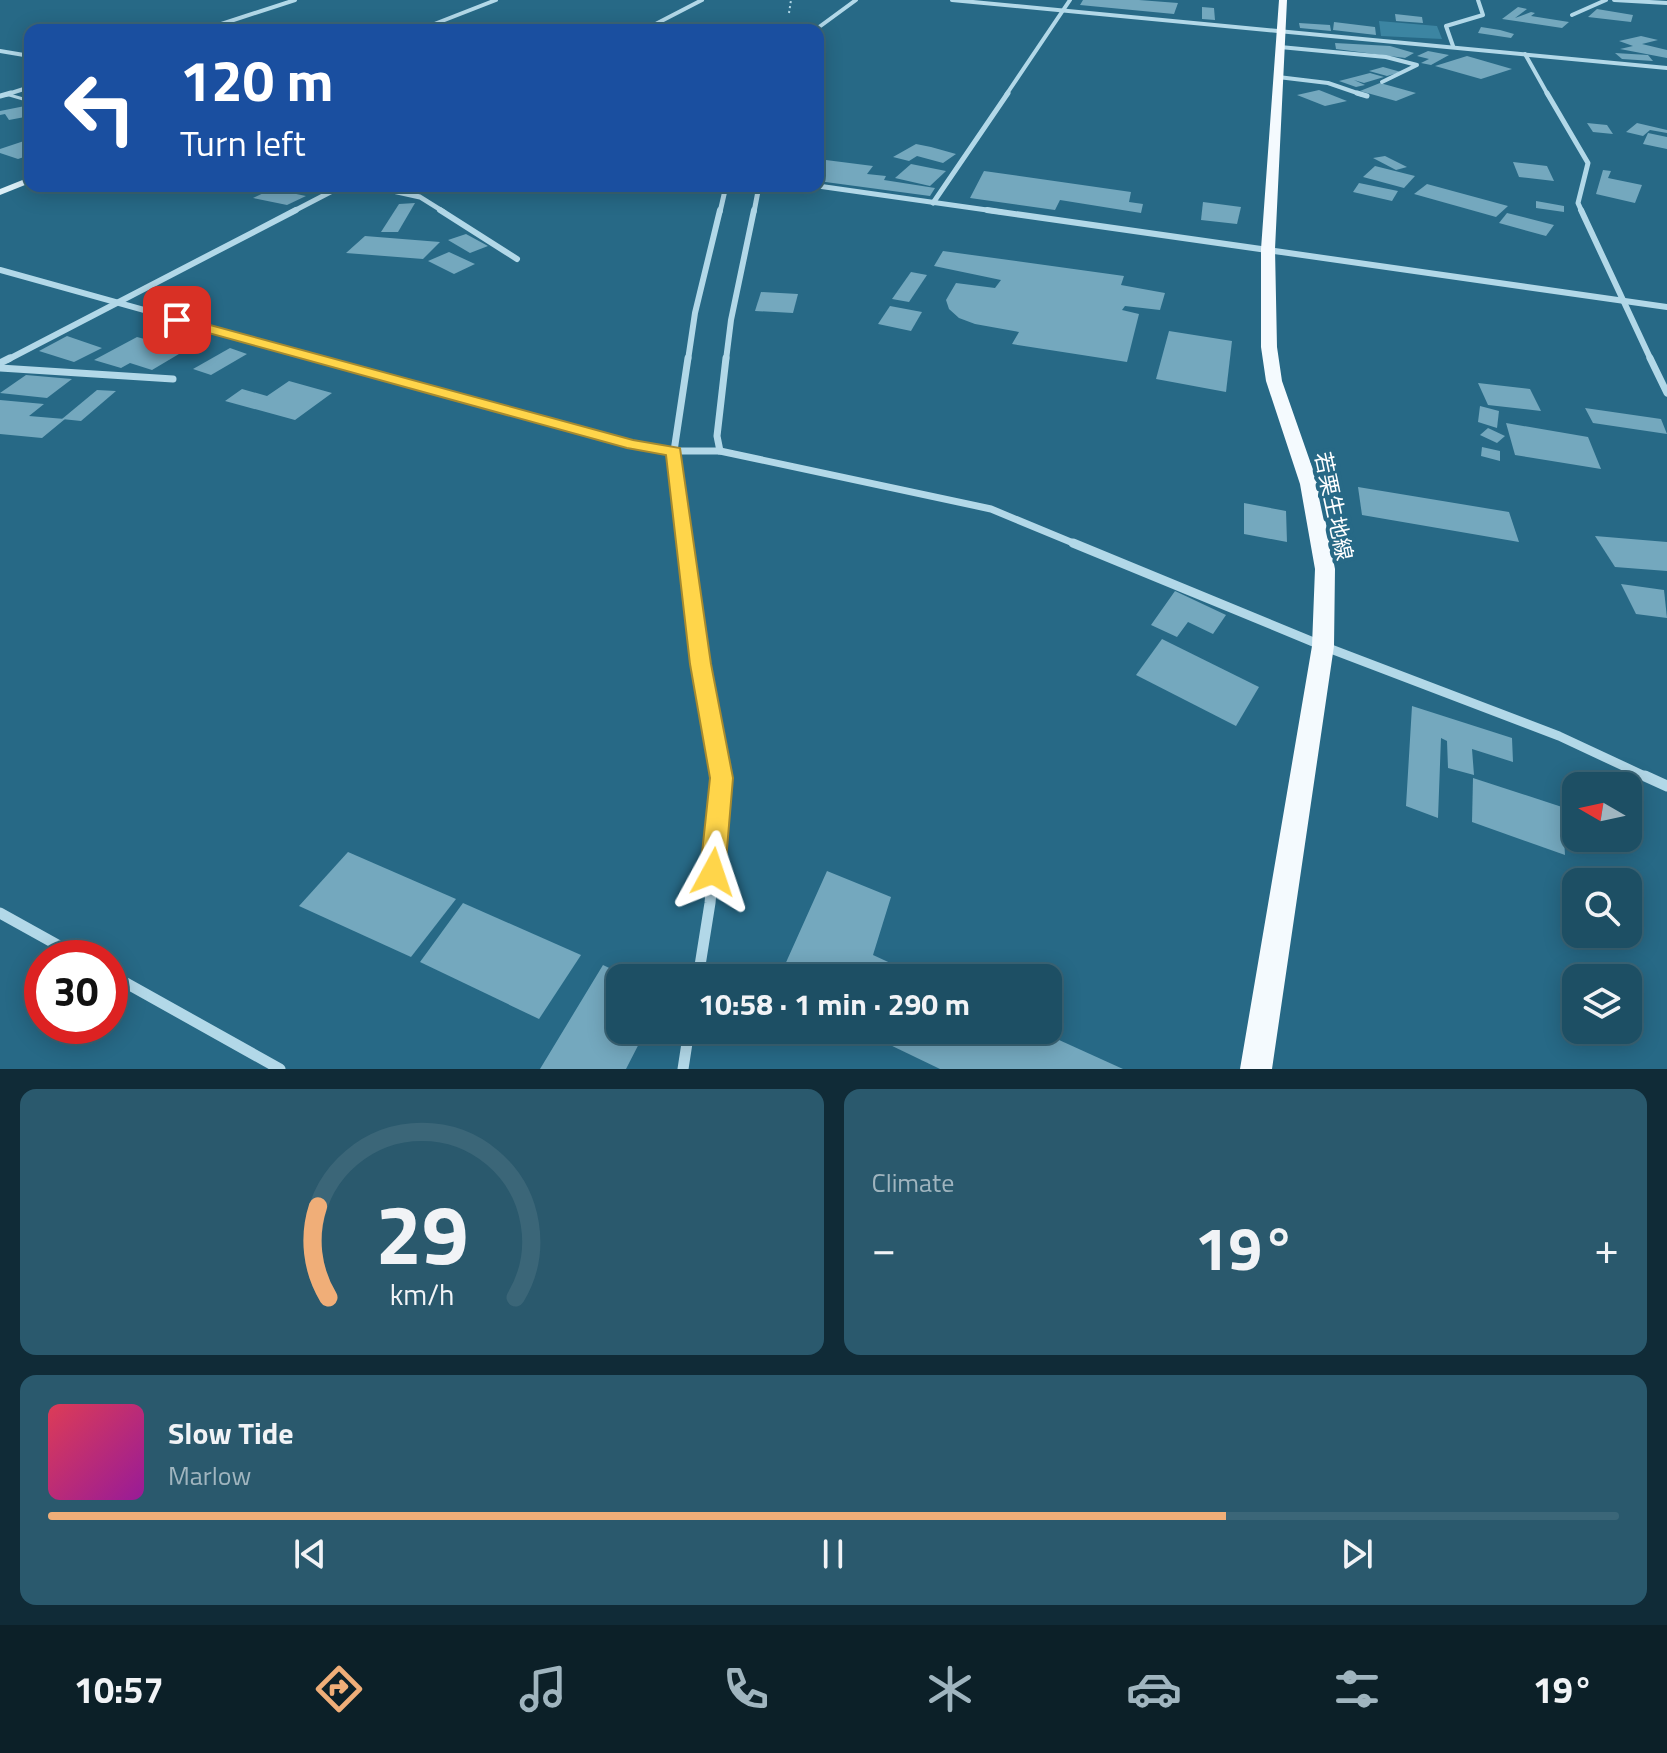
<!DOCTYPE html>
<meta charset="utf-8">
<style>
:root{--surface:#1d4f64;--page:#2a596d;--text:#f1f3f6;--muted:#a0b5bf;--line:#3b6678;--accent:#f0ae78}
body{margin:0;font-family:"Titillium Web","Noto Sans JP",sans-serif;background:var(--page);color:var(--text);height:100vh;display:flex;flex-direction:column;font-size:30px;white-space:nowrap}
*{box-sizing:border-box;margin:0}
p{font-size:26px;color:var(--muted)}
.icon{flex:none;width:44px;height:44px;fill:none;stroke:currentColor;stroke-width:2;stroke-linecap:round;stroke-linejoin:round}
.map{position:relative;height:1069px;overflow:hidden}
.drawer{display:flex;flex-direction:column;gap:20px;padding:20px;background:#102b37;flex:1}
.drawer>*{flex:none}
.hud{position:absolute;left:24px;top:24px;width:800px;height:168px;border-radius:16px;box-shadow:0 4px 20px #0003,0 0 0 2px var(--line);background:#1a4fa0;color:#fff;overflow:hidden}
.needle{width:52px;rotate:279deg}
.tools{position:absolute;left:1562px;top:772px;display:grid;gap:16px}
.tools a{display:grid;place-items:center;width:80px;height:80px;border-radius:16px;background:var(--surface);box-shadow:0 4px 20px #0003,0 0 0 2px var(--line);font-size:40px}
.speed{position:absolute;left:24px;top:940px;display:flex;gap:16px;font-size:40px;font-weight:700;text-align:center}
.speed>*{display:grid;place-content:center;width:104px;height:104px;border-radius:50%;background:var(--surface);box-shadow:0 4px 20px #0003,0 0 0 2px var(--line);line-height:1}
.speed .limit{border:12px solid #d22;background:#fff;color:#111}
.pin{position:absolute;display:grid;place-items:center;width:68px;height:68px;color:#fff;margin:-34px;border-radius:16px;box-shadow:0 4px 12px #0006}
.me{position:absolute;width:88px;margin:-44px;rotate:5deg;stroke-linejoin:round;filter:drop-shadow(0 0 6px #0008)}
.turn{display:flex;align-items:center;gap:28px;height:168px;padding:0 24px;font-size:36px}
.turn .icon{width:104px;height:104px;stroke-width:2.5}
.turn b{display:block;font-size:56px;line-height:68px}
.big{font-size:60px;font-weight:700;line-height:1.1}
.drawer .card{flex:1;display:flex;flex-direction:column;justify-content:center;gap:12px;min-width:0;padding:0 28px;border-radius:16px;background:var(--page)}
.drawer .dial{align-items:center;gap:0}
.dial svg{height:208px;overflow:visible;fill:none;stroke:var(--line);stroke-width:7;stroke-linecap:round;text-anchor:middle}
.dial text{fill:var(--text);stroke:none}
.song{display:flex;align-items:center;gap:24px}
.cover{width:96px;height:96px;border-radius:12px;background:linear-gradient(135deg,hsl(350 70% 55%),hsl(300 70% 35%))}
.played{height:8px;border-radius:4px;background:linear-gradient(90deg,var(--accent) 75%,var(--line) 75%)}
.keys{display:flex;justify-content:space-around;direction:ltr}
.heat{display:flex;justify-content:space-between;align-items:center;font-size:44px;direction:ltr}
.drawer .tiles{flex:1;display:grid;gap:20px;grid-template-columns:1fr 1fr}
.card:last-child{grid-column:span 2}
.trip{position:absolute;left:606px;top:964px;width:456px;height:80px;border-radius:16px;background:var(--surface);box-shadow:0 4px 20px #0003,0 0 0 2px var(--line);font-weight:700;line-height:80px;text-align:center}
.menu{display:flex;height:128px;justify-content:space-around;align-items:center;background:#0c2028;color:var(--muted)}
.menu .icon{width:56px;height:56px}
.menu .current{color:var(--accent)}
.menu b{font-size:36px;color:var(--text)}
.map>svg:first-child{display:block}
</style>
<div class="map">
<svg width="1667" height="1069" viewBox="0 0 1667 1069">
<rect width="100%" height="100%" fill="#276986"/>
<polygon fill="#3c85a2" points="1379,21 1437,26 1442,39 1381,36"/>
<g fill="#74a8be">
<polygon points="1083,0 1139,0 1178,3 1174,14 1080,5"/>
<polygon points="1202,7 1214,8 1215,20 1202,19"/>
<polygon points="1518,7 1527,9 1515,18 1531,12 1535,13 1531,16 1569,22 1562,28 1502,19"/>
<polygon points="1597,9 1633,15 1631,22 1588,17"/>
<polygon points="1395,14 1422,17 1423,23 1396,21"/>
<polygon points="1334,22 1375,27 1376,35 1333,30"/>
<polygon points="1299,23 1330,25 1331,31 1300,28"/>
<polygon points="1481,27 1500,30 1514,34 1511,38 1478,33"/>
<polygon points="1641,36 1658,40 1642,44 1667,50 1667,58 1620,49 1633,46 1619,41"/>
<polygon points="1335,43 1390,46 1414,53 1405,58 1336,49"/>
<polygon points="1428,51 1449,55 1431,65 1421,63 1429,59 1417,56"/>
<polygon points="1615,53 1648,55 1653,61 1622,59"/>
<polygon points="1467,56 1512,69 1481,79 1435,66"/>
<polygon points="1383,67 1401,72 1387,76 1369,71"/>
<polygon points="1370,73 1384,77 1364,83 1354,80 1365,85 1356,87 1339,81"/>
<polygon points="1380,83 1416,93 1396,101 1360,91"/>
<polygon points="1319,90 1347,101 1325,106 1297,95"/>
<polygon points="30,105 30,116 9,120 5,114 0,115 0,111"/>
<polygon points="1587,123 1607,125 1613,134 1593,132"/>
<polygon points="1637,123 1667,130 1667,133 1650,130 1643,136 1626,132"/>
<polygon points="1648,133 1667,137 1667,149 1643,144"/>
<polygon points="30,139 30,155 18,159 0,153 0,149"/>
<polygon points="916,144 931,147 956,154 943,163 917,156 909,161 893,157"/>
<polygon points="1385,156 1407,167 1396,170 1373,158"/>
<polygon points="818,159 873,166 867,174 886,176 884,180 935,188 930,196 818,181"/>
<polygon points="1513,162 1547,166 1554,181 1519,177"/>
<polygon points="911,164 946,171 930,186 895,178"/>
<polygon points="1375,166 1415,176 1404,188 1363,177"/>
<polygon points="1603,170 1611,171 1608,178 1642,185 1635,203 1596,194"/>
<polygon points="984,171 1131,192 1129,202 1143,204 1141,213 1060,200 1055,210 970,198"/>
<polygon points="1359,183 1398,191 1392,201 1353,192"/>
<polygon points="1427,184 1508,206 1496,217 1414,194"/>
<polygon points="272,189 306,196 287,205 253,198"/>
<polygon points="1536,201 1564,206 1564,212 1536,208"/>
<polygon points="1203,202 1241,207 1237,224 1201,220"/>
<polygon points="415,203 398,232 381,232 399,204"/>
<polygon points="1507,213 1554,225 1546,236 1499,223"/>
<polygon points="466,234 488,246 470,253 448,240"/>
<polygon points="365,236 440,242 423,259 346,253"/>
<polygon points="943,251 1124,276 1121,285 1165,293 1160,310 1125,306 1122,310 1139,314 1127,362 1012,344 1019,332 975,324 959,318 949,309 946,300 956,283 995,288 1001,280 934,266"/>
<polygon points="449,252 475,264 454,274 428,261"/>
<polygon points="911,272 927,275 909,302 892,299"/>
<polygon points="761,292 798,294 793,313 755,311"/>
<polygon points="890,306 922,312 911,331 878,324"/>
<polygon points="180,325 198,331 170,347 184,351 152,370 130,363 121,368 94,360 137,337 152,341"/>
<polygon points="1169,331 1232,341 1226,392 1156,379"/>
<polygon points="67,336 102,348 74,362 39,351"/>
<polygon points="230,348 247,354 211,375 193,369"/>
<polygon points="26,375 72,379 47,398 0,393"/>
<polygon points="289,381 332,393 295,420 225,401 242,389 267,396"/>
<polygon points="1478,383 1530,389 1541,411 1488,405"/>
<polygon points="97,390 116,391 81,421 62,419"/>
<polygon points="0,400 44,404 29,416 65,419 42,438 0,434"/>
<polygon points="1480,406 1499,411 1497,428 1478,422"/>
<polygon points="1585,408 1661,419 1667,434 1593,423"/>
<polygon points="1506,423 1588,437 1601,469 1515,455"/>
<polygon points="1488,428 1505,436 1497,443 1480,435"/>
<polygon points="1482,447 1500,451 1500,461 1481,456"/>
<polygon points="1358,487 1509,512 1519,542 1362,515"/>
<polygon points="1244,503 1286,511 1287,542 1244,534"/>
<polygon points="1595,536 1667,542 1667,571 1615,567"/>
<polygon points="1621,584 1664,590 1667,618 1636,614"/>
<polygon points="1175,591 1226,615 1213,634 1188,622 1177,637 1151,625"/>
<polygon points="1162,639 1259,687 1236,726 1136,675"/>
<polygon points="1412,706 1512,738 1513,762 1472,749 1474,775 1448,768 1447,741 1441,738 1438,818 1406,806"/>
<polygon points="1473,778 1562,807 1565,855 1472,822"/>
<polygon points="348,852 456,899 411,957 299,906"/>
<polygon points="827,871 891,897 873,955 923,978 779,978"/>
<polygon points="463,903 581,955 539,1019 420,962"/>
<polygon points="603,965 630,978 620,978 620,1030 646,1030 626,1069 540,1069"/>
<polygon points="859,1030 1037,1030 1123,1069 940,1069"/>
</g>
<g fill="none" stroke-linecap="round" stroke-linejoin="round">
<polyline stroke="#b2d8e8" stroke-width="2" stroke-dasharray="2 3" stroke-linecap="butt" points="789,13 791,0"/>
<polyline stroke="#b2d8e8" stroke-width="3" points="6,94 30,101"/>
<g stroke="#b2d8e8" stroke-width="4">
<polyline points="952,0 1667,68"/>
<polyline points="1614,0 1667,3"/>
<polyline points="1572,15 1606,0"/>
<polyline points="218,27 236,30"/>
<polyline points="786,27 815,30 856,0"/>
<polyline points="203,30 295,0"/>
<polyline points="419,30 496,0"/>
<polyline points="644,30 702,0"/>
<polyline points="1453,46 1446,26 1483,15 1478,0"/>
<polyline points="1280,47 1386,57 1417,65 1382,82"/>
<polyline points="0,51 30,56"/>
<polyline points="1525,54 1548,95"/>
<polyline points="1278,77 1328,83 1363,95"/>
<polyline points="5,95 30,87"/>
<polyline points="1006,95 1070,0"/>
</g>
<g stroke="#b2d8e8" stroke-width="5">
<polyline points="1357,93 1367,96"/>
<polyline points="1547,93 1588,163 1578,203 1582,212"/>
<polyline points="0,96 11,93"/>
<polyline points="370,186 420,197 444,212"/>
<polyline points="818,186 1001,212"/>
<polyline points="933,203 1008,93"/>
<polyline points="292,212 342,186"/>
<polyline points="720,212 726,186"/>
<polyline points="754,212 759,186"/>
</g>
<g stroke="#b2d8e8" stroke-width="6">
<polyline points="440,210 517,259"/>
<polyline points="987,210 1667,307"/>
<polyline points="1581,210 1651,360"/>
<polyline points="0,270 324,360"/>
<polyline points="7,360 296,210"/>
<polyline points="688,360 695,313 720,210"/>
<polyline points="726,360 731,320 754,210"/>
</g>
<g stroke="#b2d8e8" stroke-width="7">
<polyline points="316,358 632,445 674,451 720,451 991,509 1078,545"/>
<polyline points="1650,358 1667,393"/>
<polyline points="0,363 10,358"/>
<polyline points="0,368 173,379"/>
<polyline points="720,451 717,436 726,358"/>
<polyline points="686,545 674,451 688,358"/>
</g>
<g stroke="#b2d8e8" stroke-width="9">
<polyline points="686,543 701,664 721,778"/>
<polyline points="1073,543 1323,646 1559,736 1649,778"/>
</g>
<g stroke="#b2d8e8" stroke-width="11">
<polyline points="1645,776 1667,786"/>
<polyline points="0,913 81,958"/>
<polyline points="110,974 280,1069"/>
<polyline points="698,978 710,903 721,776"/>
<polyline points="683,1069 689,1030"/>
</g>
<polygon fill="#dceff7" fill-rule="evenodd" points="30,177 30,183 0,195 0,189"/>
<polygon fill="#f4fafe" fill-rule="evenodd" points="1279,0 1287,0 1275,249 1277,347 1282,381 1318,484 1335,569 1334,646 1272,1069 1240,1069 1312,646 1315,569 1300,484 1266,381 1261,347 1261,249"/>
</g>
<polygon fill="#ffd54a" stroke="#a68a30" stroke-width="2" points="177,316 633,440 680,448 711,664 733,778 725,872 722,880 713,884 704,880 700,872 710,778 690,664 666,455 627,448 172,323 172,317"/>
<g text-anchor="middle" stroke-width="8" stroke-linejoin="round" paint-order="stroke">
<g font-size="22" fill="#fff" stroke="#276986">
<text transform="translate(1334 506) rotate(78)" y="8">若栗生地線</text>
</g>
</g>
</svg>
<div class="tools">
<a><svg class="needle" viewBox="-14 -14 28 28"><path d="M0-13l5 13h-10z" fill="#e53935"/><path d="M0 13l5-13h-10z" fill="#a0b5bf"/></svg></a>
<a><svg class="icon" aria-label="search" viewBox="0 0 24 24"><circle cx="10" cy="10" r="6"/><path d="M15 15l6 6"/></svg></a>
<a><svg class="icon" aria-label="layers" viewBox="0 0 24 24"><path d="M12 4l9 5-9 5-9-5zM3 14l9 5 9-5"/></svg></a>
</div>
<div class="speed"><div class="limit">30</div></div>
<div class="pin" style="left:177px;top:320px;background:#d93025"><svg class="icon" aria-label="arrive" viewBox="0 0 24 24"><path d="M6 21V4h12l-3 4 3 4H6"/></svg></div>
<svg class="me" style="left:713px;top:872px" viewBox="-20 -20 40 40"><path d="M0-17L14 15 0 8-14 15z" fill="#ffd54a" stroke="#fff" stroke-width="4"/></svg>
<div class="trip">10:58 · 1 min · 290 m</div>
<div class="hud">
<div class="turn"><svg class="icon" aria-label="left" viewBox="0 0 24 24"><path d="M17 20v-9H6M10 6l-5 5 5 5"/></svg><div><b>120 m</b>Turn left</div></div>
</div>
</div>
<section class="drawer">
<div class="tiles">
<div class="card dial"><svg viewBox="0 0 100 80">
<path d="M14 69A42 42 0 1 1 86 69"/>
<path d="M14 69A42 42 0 0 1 10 34" stroke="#f0ae78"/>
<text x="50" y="56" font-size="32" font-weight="700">29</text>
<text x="50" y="72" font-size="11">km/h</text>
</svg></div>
<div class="card"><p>Climate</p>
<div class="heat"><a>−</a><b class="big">19°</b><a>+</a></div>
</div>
<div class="card">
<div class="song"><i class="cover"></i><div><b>Slow Tide</b><p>Marlow</p></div></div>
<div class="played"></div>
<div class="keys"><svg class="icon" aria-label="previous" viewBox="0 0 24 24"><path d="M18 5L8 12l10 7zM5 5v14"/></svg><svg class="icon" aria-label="pause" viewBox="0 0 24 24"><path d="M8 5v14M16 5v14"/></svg><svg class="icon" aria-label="next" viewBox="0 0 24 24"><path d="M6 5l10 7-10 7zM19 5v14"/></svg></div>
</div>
</div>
</section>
<nav class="menu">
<b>10:57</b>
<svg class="icon current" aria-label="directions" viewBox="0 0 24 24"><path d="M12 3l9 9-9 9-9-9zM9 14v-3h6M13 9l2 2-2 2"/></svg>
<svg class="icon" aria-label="music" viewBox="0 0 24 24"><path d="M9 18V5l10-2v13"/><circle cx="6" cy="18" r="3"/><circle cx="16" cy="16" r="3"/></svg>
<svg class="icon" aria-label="phone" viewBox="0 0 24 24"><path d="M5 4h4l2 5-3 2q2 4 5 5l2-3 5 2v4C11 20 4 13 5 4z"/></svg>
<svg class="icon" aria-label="climate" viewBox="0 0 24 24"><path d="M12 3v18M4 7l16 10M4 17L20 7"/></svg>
<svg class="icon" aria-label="car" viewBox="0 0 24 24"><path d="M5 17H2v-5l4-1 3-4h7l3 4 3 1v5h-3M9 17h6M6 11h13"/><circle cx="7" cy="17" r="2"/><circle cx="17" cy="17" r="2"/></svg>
<svg class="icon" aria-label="filters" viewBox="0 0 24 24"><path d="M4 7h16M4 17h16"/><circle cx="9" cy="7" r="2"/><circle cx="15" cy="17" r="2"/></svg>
<b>19°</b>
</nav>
